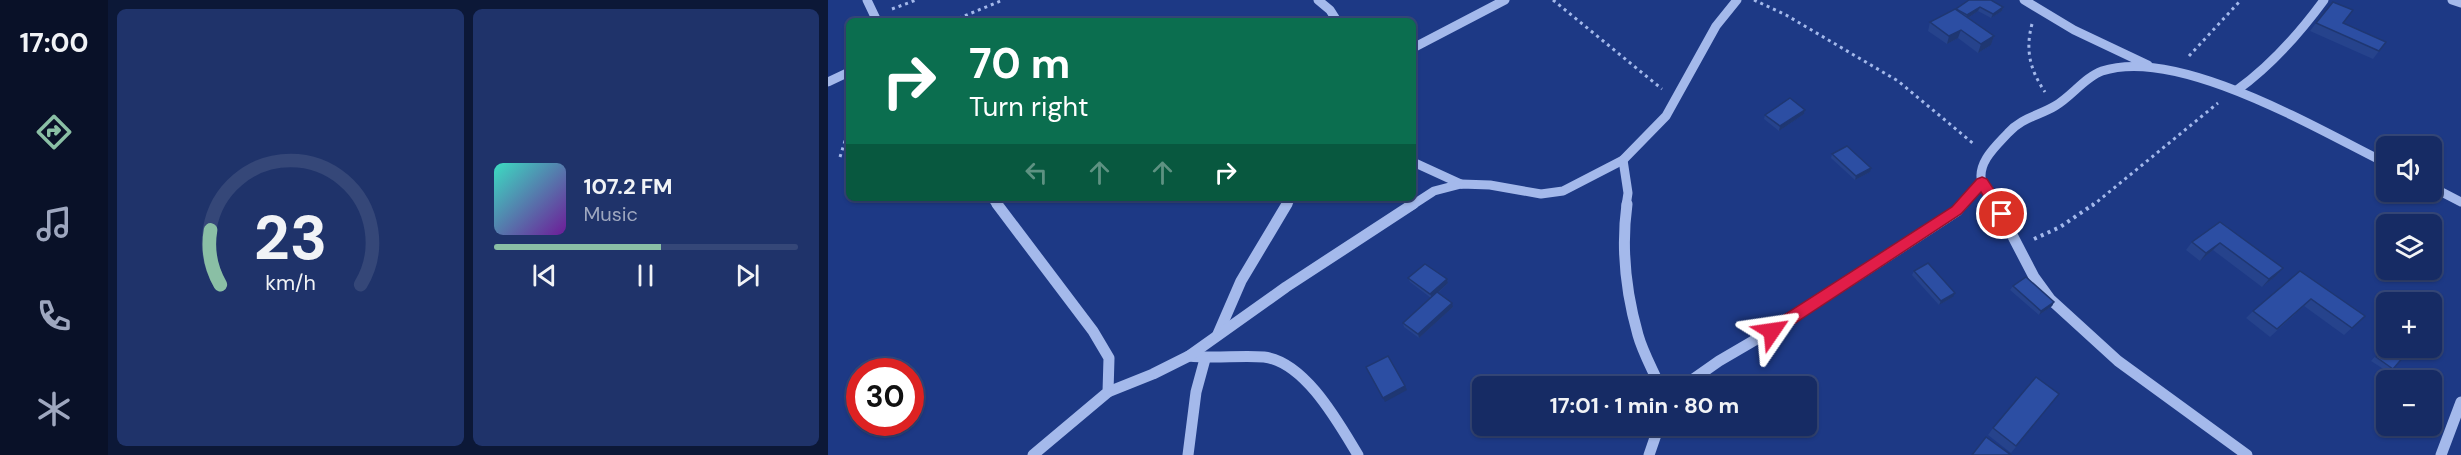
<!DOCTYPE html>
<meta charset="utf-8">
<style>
:root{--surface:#162b64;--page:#1f336a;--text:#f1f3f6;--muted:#9ea7bf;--line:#354778;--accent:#8abfa5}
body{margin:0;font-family:"DM Sans",sans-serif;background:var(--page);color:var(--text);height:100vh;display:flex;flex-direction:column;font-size:22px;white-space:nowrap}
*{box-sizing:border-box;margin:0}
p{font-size:20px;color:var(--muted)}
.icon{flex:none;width:33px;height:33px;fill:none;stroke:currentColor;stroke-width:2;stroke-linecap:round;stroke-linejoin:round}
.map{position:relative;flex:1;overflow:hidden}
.panel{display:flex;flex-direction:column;gap:9px;padding:9px;background:#0c1837;width:720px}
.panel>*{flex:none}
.hud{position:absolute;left:18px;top:18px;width:570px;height:183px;border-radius:9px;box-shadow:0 2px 4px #0004,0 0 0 2px var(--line);background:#0b6e4f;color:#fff;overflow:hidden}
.buttons{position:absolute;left:1548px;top:136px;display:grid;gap:12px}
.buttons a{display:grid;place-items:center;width:66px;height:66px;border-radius:9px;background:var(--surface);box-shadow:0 2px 4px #0004,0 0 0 2px var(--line);font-size:30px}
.speed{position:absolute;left:18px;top:358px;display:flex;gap:12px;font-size:30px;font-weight:700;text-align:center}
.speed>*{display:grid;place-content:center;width:78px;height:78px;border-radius:50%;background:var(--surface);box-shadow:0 2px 4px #0004,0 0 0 2px var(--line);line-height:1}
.speed .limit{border:9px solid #d22;background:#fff;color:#111}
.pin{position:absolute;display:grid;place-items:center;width:51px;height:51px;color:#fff;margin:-26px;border:3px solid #fff;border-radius:50%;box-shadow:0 2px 6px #0007}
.me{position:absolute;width:66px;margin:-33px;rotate:58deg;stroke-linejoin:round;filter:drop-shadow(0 0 4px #0008)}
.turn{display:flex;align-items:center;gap:21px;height:126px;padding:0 24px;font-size:27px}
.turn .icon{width:78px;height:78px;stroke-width:2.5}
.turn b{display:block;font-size:42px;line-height:51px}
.lanes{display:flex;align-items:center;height:57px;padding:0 24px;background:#0003;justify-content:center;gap:30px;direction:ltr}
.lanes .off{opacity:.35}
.panel .card{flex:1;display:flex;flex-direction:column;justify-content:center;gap:9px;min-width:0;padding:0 21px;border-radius:9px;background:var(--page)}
.panel .dial{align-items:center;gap:0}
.dial svg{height:156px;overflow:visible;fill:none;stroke:var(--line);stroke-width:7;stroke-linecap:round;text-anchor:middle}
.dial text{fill:var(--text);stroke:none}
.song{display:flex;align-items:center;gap:18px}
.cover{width:72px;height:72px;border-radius:9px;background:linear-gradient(135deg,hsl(170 70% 55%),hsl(280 70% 35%))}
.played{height:6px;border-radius:3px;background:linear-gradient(90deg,var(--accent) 55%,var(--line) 55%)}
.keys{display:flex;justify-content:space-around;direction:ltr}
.panel .tiles{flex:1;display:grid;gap:9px;grid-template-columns:repeat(2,1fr)}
.trip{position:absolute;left:644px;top:376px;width:345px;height:60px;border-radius:9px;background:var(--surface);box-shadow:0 2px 4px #0004,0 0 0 2px var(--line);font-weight:700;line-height:60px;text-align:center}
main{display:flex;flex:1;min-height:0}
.tab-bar{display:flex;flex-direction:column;width:108px;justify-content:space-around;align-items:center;background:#091128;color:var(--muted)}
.tab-bar .icon{width:42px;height:42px}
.tab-bar .selected{color:var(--accent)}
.tab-bar b{font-size:27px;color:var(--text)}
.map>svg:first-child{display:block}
</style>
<main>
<nav class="tab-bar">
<b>17:00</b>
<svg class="icon selected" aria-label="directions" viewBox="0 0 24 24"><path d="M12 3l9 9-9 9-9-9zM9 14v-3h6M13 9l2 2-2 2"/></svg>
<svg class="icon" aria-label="music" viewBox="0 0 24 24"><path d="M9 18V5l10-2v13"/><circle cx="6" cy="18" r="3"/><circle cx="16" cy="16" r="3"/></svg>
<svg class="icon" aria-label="phone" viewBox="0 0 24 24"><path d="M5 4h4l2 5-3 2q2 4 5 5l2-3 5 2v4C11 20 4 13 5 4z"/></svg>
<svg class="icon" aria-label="climate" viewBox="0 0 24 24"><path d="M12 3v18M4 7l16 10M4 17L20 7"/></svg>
</nav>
<section class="panel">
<div class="tiles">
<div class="card dial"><svg viewBox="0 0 100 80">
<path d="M14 69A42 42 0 1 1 86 69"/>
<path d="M14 69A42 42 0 0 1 9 41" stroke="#8abfa5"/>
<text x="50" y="56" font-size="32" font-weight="700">23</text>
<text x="50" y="72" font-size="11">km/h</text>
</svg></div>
<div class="card">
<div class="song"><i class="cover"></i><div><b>107.2 FM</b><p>Music</p></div></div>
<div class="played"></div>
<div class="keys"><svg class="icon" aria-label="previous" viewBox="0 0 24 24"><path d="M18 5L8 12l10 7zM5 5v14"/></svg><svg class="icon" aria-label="pause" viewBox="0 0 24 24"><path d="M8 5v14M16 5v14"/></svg><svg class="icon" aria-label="next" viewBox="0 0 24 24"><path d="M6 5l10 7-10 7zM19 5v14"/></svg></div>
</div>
</div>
</section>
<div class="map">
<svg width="1633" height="455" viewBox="0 0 1633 455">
<rect width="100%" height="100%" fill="#1d3985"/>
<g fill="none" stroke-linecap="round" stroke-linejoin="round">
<g stroke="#a4b9eb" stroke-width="3" stroke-dasharray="3 4" stroke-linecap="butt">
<polyline points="725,0 834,89"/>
<polyline points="926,0 958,15 1070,81 1147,145"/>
<polyline points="64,9 88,0"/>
<polyline points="124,21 175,0"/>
<path d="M1204,24C1197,50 1202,70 1217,92"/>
<polyline points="1361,56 1413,0"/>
<polyline points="12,157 21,128"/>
<polyline points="1264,206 1390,103"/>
</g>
<polyline stroke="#a4b9eb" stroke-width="4" stroke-dasharray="3 4.5" stroke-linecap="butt" points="1206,239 1232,227 1266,204"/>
<g stroke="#a4b9eb" stroke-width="9">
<polyline points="39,0 49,21"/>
<polyline points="490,0 502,10 509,21"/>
<polyline points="1196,0 1246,30 1320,65"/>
<polyline points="1624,0 1633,3"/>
<polyline points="585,48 677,0"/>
<polyline points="0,82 21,72"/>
<path d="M1409,90C1444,65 1471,34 1496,0"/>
<polyline points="795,160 800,193 798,206"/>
<polyline points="585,162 633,184"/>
<polyline points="1604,187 1633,202"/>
<polyline points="164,198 170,206"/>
<polyline points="458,206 463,198"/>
<polyline points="583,206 606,191 633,184 662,185 713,194 735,191 795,160 838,116 888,26 909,0"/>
<polyline points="1133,206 1154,182"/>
<path d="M1168,206C1164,199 1157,190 1154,183C1148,163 1169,145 1180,133C1193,118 1210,116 1227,106C1243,97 1257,77 1274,71C1350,46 1489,129 1558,163"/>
</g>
<g stroke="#a4b9eb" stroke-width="11">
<polyline points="169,204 265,331 281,358 280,392 205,455"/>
<path d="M799,204C793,248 798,293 810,335C815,353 825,370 832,387"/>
<polyline points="1168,204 1206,277 1222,299 1290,361 1419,455"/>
<polyline points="390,334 413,281 459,204"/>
<path d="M361,356C386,359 411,355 436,357C477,362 510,422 530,455"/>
<polyline points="854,387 891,361 963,319 1103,228 1129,211 1135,204"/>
<polyline points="280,392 325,374 361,356 458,287 585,204"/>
<polyline points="360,455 368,392 377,359"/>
<polyline points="821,455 831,426"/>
<polyline points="1613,455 1633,402"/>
</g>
</g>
<g fill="#26438c">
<polygon points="1141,0 1175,7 1174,11 1163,18 1150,11 1140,18 1166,36 1163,45 1150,53 1130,38 1119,44 1100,31 1102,22 1128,10"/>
<polygon points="1488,23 1515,23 1551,51 1545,59 1482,31"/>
<polygon points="977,110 976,114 951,131 936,119 937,115"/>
<polygon points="1004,154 1042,172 1027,180 1003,158"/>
<polygon points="1392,222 1455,268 1448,276 1434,287 1385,250 1372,261 1358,250 1364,242"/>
<polygon points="1086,271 1125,297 1111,305 1084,275"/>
<polygon points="1472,271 1537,316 1516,335 1476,306 1442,337 1418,318 1425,311"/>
<polygon points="580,278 619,279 620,283 610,293 625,307 591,338 576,327 575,323 603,298 582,282"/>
<polygon points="1185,286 1226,302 1224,306 1211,315 1182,290"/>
<polygon points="1558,344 1558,348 1565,369 1560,372 1543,361"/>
<polygon points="1231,394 1183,453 1160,435 1165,428"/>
</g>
<g fill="#1f3772">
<polygon points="1152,7 1150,11 1137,20 1139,15"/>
<polygon points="1175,7 1174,11 1163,18 1165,14"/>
<polygon points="1133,30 1130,38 1119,44 1121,36"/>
<polygon points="1166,36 1163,45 1150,53 1153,44"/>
<polygon points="977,110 976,114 951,131 952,126"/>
<polygon points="1043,168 1042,172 1027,180 1028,176"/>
<polygon points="1392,243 1385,250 1372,261 1378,253"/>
<polygon points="1455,268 1448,276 1434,287 1441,279"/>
<polygon points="619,279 620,283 604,298 602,294"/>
<polygon points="1127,293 1125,297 1111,305 1113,301"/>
<polygon points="1226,302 1224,306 1211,315 1213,311"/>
<polygon points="624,303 625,307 591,338 590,334"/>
<polygon points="577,386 579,390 557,402 555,398"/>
</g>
<g fill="#2c4ea3" stroke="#1f3772" stroke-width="1.5">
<polygon points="1141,0 1163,0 1175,7 1165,14 1152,7 1139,15 1128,9"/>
<polygon points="1505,2 1525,10 1515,23 1558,42 1551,51 1488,23"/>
<polygon points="1127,9 1166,36 1153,44 1133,30 1121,36 1102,22"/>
<polygon points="962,98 977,110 952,126 937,115"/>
<polygon points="1019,146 1043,168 1028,176 1004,154"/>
<polygon points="1392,222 1455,268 1441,279 1392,243 1378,253 1364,242"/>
<polygon points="1100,263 1127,293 1113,301 1086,271"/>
<polygon points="597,264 619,279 602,294 580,278"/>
<polygon points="1472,271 1537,316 1524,328 1483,299 1449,329 1425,311"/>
<polygon points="1198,277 1226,302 1213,311 1185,286"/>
<polygon points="609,292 624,303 590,334 575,323"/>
<polygon points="1558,346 1558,348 1583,348 1565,369 1548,357"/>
<polygon points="560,356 577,386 555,398 538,367"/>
<polygon points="1208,377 1231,394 1188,446 1165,428"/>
<polygon points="1158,437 1183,455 1144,455"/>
</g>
<polygon fill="#e11d48" stroke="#92132f" stroke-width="1.5" points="1154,177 1159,179 1179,210 1181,214 1179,218 1169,218 1153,192 1133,214 949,335 944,337 939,335 937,331 939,326 1124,207 1149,179"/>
</svg>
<div class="buttons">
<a><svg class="icon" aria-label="sound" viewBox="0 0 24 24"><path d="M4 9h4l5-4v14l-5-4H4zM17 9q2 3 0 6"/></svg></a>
<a><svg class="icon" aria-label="layers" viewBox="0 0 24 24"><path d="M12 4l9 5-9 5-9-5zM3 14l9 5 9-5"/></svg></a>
<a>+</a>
<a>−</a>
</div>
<div class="speed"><div class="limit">30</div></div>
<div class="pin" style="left:1174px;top:214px;background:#d93025"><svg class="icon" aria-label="arrive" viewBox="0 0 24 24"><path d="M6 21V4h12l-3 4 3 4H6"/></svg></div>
<svg class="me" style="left:944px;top:331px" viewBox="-20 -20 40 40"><path d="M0-17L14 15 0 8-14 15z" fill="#e11d48" stroke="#fff" stroke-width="4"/></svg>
<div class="trip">17:01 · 1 min · 80 m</div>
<div class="hud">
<div class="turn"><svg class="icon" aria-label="right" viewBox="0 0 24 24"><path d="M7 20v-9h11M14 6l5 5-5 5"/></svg><div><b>70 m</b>Turn right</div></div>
<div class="lanes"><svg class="icon off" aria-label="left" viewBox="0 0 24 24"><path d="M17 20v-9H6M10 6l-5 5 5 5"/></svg><svg class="icon off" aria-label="ahead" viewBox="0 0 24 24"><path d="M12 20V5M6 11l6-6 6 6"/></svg><svg class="icon off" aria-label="ahead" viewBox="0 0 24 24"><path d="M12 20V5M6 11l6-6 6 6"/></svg><svg class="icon" aria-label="right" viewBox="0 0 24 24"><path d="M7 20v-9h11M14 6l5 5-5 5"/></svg></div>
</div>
</div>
</main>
